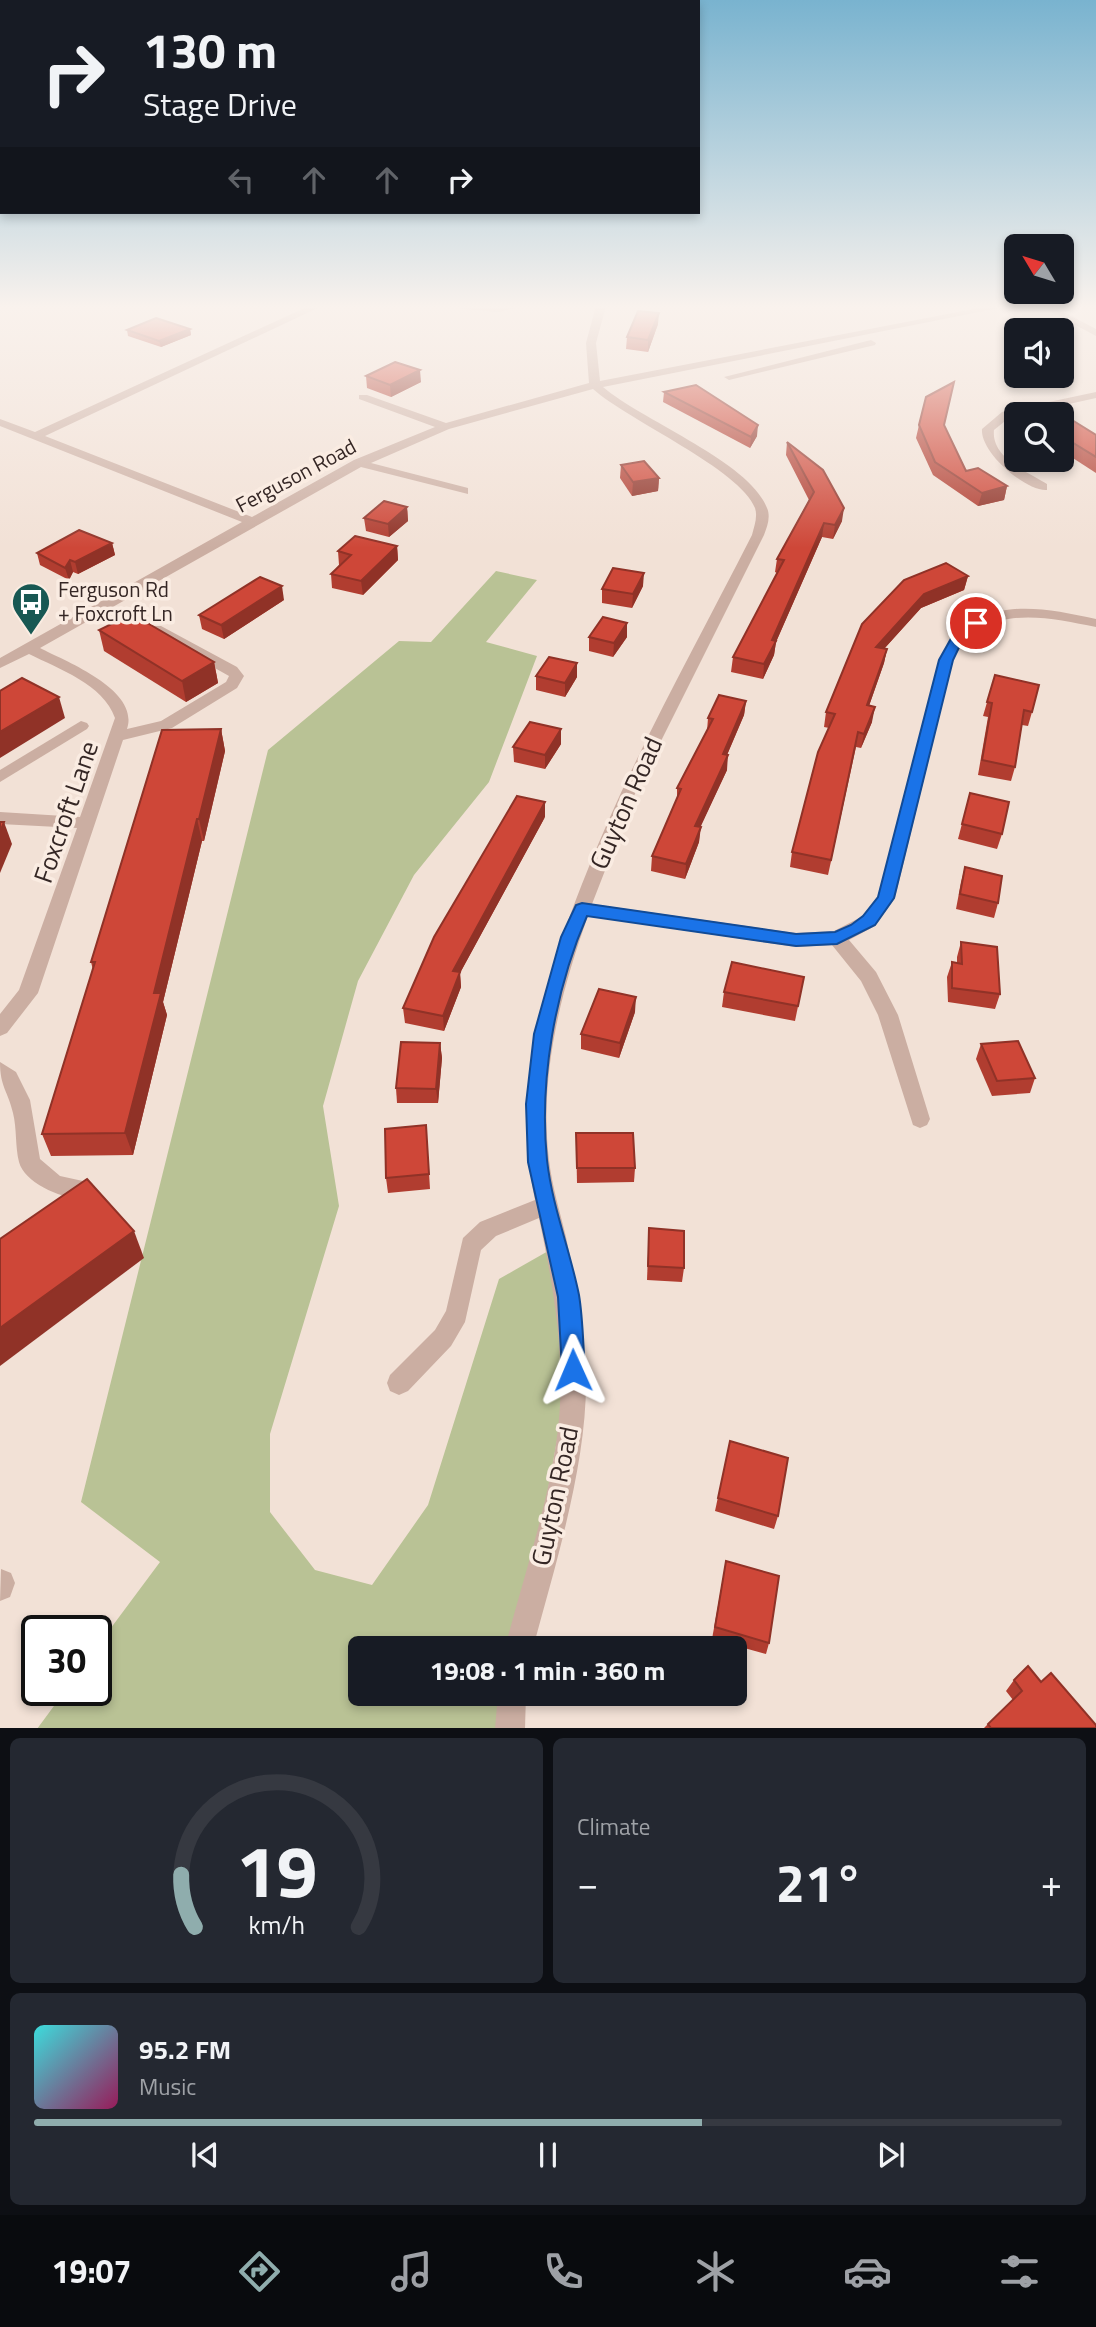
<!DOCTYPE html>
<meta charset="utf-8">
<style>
:root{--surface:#171b24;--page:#242831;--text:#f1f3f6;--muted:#9ea1a6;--line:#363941;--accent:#8fadad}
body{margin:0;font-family:"Titillium Web",sans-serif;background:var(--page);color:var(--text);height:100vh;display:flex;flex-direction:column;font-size:26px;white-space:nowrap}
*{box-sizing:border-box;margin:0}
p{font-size:23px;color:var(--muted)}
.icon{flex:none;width:38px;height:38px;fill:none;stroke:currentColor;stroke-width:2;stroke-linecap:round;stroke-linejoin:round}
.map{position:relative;height:1728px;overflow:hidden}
.sheet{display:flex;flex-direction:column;gap:10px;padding:10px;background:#0d0f14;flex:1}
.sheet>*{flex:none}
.banner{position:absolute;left:0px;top:0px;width:700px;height:214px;box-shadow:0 4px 10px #0003;background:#171b24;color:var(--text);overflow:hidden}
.needle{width:46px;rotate:308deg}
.tools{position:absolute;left:1004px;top:234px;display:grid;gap:14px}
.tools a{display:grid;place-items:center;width:70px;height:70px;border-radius:10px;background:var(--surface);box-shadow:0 4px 10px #0003;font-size:35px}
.speed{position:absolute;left:21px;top:1615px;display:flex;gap:14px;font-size:35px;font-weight:700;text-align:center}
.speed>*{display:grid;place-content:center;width:91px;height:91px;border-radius:50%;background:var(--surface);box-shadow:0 4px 10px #0003;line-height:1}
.speed .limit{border:4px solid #111;border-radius:10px;background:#fff;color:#111}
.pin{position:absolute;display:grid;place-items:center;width:60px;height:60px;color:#fff;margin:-30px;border:4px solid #fff;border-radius:50%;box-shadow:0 2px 7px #0007}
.me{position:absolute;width:77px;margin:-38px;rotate:359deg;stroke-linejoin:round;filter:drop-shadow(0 0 5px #0008)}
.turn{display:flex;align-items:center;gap:24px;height:147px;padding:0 28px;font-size:32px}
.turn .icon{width:91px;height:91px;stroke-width:2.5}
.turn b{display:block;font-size:49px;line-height:60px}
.lanes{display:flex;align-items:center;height:66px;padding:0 28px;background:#0003;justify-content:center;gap:35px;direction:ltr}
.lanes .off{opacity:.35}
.big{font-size:52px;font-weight:700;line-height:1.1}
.sheet .widget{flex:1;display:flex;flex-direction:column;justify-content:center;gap:10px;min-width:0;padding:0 24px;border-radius:10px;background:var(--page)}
.sheet .dial{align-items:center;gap:0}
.dial svg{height:182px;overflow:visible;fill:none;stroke:var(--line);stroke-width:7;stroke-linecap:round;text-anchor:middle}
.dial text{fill:var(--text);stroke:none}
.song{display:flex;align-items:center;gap:21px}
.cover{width:84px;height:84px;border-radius:10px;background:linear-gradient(135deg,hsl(180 70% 55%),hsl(330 70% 35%))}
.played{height:7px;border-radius:4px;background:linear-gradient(90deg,var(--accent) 65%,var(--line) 65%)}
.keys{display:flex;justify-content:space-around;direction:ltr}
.heat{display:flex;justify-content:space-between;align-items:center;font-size:38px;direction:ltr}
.sheet .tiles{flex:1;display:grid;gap:10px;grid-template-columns:1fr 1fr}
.widget:last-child{grid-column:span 2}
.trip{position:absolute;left:348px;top:1636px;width:399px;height:70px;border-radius:10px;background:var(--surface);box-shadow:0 4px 10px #0003;font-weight:700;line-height:70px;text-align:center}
.tabs{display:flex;height:112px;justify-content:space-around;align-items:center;background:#090b0e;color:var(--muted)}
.tabs .icon{width:49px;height:49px}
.tabs .selected{color:var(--accent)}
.tabs b{font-size:32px;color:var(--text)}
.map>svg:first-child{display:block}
</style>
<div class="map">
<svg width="1096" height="1729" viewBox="0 0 1096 1729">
<rect width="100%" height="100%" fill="#f2e1d6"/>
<polygon fill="#b9c295" points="496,571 537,580 486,642 537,656 489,782 414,875 358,981 323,1106 339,1206 270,1434 270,1512 315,1570 372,1585 428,1505 499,1279 557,1246 573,1353 519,1648 360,1648 360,1694 512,1694 510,1728 37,1729 65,1691 96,1690 96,1648 160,1562 81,1502 268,750 399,641 431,642"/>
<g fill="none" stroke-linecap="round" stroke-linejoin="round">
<g fill="#cbaea2" fill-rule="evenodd">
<path d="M309,306H322L45,436L252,517L354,460L435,427L359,399V395H367L446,423L589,383L586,343L596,306H606L596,343L600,381L989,306H1009L603,387C643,421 750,462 767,508C771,517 767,527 764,535L636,791L592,904L796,933L834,931L863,916L878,896L884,878L939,660C972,595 1034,605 1096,619V627C1043,616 982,603 953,660L895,898L875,926L849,940L876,972L898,1015L930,1119L927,1125L920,1128L913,1125L878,1015L861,981L832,945L796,947L588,916C560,994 539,1077 549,1160C552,1186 560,1212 566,1237C576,1284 584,1331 586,1379C587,1464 555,1566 533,1648H505C524,1574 552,1495 559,1419C565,1352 553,1284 539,1218L496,1236L481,1250L465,1322L451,1346L408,1391L399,1395L390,1391L387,1383L390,1375L435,1330L446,1311L463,1238L480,1222L535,1200C512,1090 542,986 582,884C629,763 693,651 752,535C754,527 758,517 755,508C740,469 629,421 593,389L449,429L371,463L468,488V494L361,467L40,648C67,662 140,690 127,729L161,721L226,682L229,676L151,632V626H161L237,667L244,676L237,688L172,728L123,740L38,993L7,1033L0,1036V1014L19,990L77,828L0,824V812L80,817L115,718C103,684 59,669 29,654L0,668V658L242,522L0,426V419L35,432Z"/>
<polygon points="458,306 522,306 499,312 463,309"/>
<polygon points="1040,306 1052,306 1096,329 1096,336"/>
<polygon points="871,340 876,343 875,345 729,380 724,377"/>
<path d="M1096,392V398L1010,417L994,430C991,458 1028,472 1047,484V490C1027,492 980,453 982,429L1002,412Z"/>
<polygon points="81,721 87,723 89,726 87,729 0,782 0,770"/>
<path d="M0,1062L16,1072L30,1100L40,1159L60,1176L92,1183L95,1190L92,1197C71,1204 25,1185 19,1162C15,1146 17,1129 13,1113C8,1091 0,1087 0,1062Z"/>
<polygon points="1,1569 11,1573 15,1583 10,1597 0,1601"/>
<polygon points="498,1694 526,1694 525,1729 495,1729"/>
</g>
</g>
<g fill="#b13d30">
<polygon points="658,324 648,352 626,349 627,337"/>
<polygon points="190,329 191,335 161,347 128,336 127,330"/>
<polygon points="366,376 421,382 391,397 367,388"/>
<polygon points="664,392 757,436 750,448 663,402"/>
<polygon points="1062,416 1096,435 1096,473 1062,451"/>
<polygon points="919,425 944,426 966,471 1007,486 1004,500 978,506 933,475 916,438"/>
<polygon points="787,442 842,521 833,539 822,537 776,642 774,655 763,679 731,672 733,657 777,573 775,572 777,559 809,500 786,455"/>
<polygon points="621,465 659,478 658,491 632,496 620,478"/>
<polygon points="407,507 408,521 389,537 366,531 364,518"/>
<polygon points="112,543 115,555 78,574 73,572 69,580 40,565 37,553"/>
<polygon points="397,546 398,560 363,595 332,588 331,574 339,565 338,551"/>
<polygon points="968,576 964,590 921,608 884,649 887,649 884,663 869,706 872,722 861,748 856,747 828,875 790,867 792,852 829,728 824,727 826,712 862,624"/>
<polygon points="643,586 632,608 602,603 602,589"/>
<polygon points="284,600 224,639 202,629 199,615"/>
<polygon points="99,630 214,662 218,683 186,702 104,651"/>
<polygon points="589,637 627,637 613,657 589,651"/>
<polygon points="995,675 1032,712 1028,726 1022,725 1015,767 1011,781 978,775 988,717 983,716"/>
<polygon points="536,676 577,677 565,697 536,690"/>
<polygon points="746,701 744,715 727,755 727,770 700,827 699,842 685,879 651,871 652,856 677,799 677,788 707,731 708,718"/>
<polygon points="221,729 225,751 204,841 202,841 163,1002 167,1015 133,1155 51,1156 42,1134 93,970 91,962"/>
<polygon points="561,744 545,769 514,762 513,747"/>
<polygon points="970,793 1002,834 997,849 958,839"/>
<polygon points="545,817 460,973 461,987 444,1031 405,1023 403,1008"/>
<polygon points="965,867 998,903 994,918 956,909 961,882"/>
<polygon points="961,942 1000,994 995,1009 948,1002 947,977 952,962 957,963 957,957"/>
<polygon points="804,977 795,1021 722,1007 724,992"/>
<polygon points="635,1012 619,1058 581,1049 581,1034"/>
<polygon points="440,1043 442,1058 438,1103 397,1103 396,1088"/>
<polygon points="981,1044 1035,1078 1030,1093 992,1096 976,1059"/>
<polygon points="576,1133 635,1168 634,1182 577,1183"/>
<polygon points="427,1140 430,1189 388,1193 386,1178"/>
<polygon points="649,1228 684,1268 682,1282 647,1280"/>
<polygon points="730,1441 778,1516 774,1529 715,1511"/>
<polygon points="726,1561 769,1643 766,1654 712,1639"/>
<polygon points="1014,1680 1041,1682 1096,1728 984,1728 988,1724 1013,1700 1006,1691"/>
</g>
<g fill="#903227">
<polygon points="659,313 658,324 648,352 648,340"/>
<polygon points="190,329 191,335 161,347 159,341"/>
<polygon points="420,370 421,382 391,397 390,385"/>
<polygon points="758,425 757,436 750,448 751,437"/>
<polygon points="659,478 658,491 632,496 633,482"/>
<polygon points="1007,486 1004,500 978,506 982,493"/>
<polygon points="407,507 408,521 389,537 388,524"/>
<polygon points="844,508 842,521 833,539 835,525"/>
<polygon points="824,523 822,537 776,642 774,655 763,679 764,664 772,640"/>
<polygon points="112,543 115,555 78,574 75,562"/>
<polygon points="397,546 398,560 363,595 361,581"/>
<polygon points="70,560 73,572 69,580 65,568"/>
<polygon points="644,573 643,586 632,608 633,594"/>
<polygon points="968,576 964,590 921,608 873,661 876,647 924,594"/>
<polygon points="282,586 284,600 224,639 221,625"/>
<polygon points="627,623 627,637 613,657 614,643"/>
<polygon points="887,649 884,663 864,720 867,705"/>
<polygon points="214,662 218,683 186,702 182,681"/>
<polygon points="577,663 577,677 565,697 565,683"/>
<polygon points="59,697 65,718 0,758 0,732"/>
<polygon points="746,701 744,715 721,769 723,754"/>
<polygon points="875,707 872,722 861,748 864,734"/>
<polygon points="221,729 225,751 204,841 199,819"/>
<polygon points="561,729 561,744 545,769 545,755"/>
<polygon points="728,755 727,770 694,841 695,826"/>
<polygon points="545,802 545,817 460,973 461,987 444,1031 443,1016 453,971"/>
<polygon points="197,819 202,841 163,1002 167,1015 133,1155 125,1133 154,993"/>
<polygon points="4,822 12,844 0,873 0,832"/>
<polygon points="701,827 699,842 685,879 686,864"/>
<polygon points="636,997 635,1012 619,1058 620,1043"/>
<polygon points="440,1043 442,1058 438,1103 436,1089"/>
<polygon points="134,1231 144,1258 0,1366 0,1328"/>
</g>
<g fill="#ce4738" stroke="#903227" stroke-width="2">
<polygon points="638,311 659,313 648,340 627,337"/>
<polygon points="156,318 190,329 159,341 127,330"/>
<polygon points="395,362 420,370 390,385 366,376"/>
<polygon points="954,382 944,425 966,471 978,468 1007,486 982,493 935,462 919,425 926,397"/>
<polygon points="696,385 758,425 751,437 664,392"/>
<polygon points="1064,415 1096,435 1096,457 1062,436 1062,416"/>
<polygon points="787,442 823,470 844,508 835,525 824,523 772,640 776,641 764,664 733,657 784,560 777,559 814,492"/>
<polygon points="644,461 659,478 633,482 621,465"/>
<polygon points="384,501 407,507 388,524 364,518"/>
<polygon points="79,530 112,543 75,562 70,560 65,568 37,553"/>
<polygon points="355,536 397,546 361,581 331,574 351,555 338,551"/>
<polygon points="946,563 968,576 924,594 876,647 887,649 867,705 875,707 864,734 858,732 831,860 792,852 818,752 835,714 826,712 862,624 904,580"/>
<polygon points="613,568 644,573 633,594 602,589"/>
<polygon points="260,577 282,586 221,625 199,615"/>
<polygon points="132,614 214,662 182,681 99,630"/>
<polygon points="603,617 627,623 614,643 589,637"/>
<polygon points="549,657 577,663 565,683 536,676"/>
<polygon points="995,675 1039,685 1032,712 1024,710 1015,767 982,760 992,703 987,702"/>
<polygon points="22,678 59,697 0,732 0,691"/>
<polygon points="719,695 746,701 723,754 728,755 695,826 701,827 686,864 652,856 681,789 677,788 713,719 708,718"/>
<polygon points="530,722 561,729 545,755 513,747"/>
<polygon points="221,729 199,819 197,819 154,993 161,993 125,1133 42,1134 95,962 91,962 162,730"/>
<polygon points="970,793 1009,802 1002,834 962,824"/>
<polygon points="517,796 545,802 453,971 460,972 443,1016 403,1008 434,937"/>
<polygon points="0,822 4,822 0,832"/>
<polygon points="965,867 1002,876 998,903 960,894"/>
<polygon points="961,942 997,947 1000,994 952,988 952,962 962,964"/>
<polygon points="732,962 804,977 798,1006 724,992"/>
<polygon points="599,989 636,997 620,1043 581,1034"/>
<polygon points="1018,1041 1035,1078 997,1081 981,1044"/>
<polygon points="401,1042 440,1043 436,1089 396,1088"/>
<polygon points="426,1125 429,1174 386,1178 385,1129"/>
<polygon points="576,1133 633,1133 635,1168 577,1168"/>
<polygon points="87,1179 134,1231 0,1328 0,1239"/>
<polygon points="649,1228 684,1231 684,1268 648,1266"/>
<polygon points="730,1441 788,1458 778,1516 718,1498"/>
<polygon points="726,1561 779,1576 769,1643 715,1627"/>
<polygon points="1028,1666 1041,1682 1051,1673 1096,1725 1096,1728 991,1728 988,1724 1022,1691 1014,1680"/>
</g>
<linearGradient id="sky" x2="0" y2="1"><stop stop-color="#79b3cf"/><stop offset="0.56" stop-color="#f9f2ed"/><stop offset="1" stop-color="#f9f2ed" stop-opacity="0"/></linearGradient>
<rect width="1096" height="548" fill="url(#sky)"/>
<path fill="#1a73e8" stroke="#114b97" stroke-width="2" d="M971,620L982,623L963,639L953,660L894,898L875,925L837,944L796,946L587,916C555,990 539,1080 547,1160C552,1206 570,1250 579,1295C583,1319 583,1345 585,1370L581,1377L573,1380L566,1377L562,1370L558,1297L528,1162L526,1104L534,1034L561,937L576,905L582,903L796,934L835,932L851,925L863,916L878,897L939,660L953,635Z"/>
<defs>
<g id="bus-pin" transform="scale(2.0125)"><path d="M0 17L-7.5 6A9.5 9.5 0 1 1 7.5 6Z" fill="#185853" stroke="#faece2"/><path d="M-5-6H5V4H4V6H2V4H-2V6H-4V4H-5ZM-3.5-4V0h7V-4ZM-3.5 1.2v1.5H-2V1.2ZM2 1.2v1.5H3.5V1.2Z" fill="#fff"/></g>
</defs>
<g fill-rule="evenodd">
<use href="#bus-pin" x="31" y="602"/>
</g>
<g text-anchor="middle" stroke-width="7" stroke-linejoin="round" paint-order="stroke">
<g font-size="21" fill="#352725" stroke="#faece2">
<text transform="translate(296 476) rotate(-28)" y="7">Ferguson Road</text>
</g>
<g font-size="21" fill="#352725" stroke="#faece2" text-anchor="start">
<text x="58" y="597">Ferguson Rd<tspan x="58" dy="24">+ Foxcroft Ln</tspan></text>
</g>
<g font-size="26" fill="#352725" stroke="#faece2">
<text transform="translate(626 803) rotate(-66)" y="9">Guyton Road</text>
<text transform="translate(66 812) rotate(-71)" y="9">Foxcroft Lane</text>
<text transform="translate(555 1496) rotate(-78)" y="9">Guyton Road</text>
</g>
</g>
</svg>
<div class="tools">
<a><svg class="needle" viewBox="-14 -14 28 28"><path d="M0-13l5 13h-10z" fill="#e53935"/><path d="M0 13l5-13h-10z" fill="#9ea1a6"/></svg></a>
<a><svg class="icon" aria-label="sound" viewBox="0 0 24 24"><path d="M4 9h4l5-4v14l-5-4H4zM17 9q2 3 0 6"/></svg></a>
<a><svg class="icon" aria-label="search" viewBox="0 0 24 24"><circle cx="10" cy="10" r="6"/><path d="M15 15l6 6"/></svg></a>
</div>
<div class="speed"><div class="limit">30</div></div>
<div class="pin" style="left:976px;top:623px;background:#d93025"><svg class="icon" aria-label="arrive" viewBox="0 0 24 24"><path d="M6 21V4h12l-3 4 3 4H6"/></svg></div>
<svg class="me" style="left:573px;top:1370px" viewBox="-20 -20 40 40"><path d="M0-17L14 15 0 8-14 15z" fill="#1a73e8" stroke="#fff" stroke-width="4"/></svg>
<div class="trip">19:08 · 1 min · 360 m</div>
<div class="banner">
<div class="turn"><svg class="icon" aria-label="right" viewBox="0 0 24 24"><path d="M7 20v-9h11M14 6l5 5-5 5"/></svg><div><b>130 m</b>Stage Drive</div></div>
<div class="lanes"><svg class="icon off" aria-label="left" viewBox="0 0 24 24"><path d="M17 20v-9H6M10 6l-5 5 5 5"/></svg><svg class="icon off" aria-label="ahead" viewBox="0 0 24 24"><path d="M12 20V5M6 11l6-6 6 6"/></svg><svg class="icon off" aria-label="ahead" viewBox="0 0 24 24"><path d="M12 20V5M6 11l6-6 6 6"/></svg><svg class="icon" aria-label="right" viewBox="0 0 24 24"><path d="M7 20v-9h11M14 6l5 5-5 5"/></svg></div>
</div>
</div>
<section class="sheet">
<div class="tiles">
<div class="widget dial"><svg viewBox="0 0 100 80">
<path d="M14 69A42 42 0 1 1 86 69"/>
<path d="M14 69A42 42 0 0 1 8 46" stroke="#8fadad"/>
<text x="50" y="56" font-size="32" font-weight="700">19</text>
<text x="50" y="72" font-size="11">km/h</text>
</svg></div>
<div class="widget"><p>Climate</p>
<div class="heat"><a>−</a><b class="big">21°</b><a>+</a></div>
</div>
<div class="widget">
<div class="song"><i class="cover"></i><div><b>95.2 FM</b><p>Music</p></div></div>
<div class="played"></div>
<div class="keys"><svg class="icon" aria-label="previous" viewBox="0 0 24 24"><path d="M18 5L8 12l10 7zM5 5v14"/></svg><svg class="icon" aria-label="pause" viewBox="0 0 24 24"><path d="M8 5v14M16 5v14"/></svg><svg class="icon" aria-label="next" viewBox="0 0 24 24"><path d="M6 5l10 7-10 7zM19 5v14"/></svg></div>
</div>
</div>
</section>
<nav class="tabs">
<b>19:07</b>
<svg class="icon selected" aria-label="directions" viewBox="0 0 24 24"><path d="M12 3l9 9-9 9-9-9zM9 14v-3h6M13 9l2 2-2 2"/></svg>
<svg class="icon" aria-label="music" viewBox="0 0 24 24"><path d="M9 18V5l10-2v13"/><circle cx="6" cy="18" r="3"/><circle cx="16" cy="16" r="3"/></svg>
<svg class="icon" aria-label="phone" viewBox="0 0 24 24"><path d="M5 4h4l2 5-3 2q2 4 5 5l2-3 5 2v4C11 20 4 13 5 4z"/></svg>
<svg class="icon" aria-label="climate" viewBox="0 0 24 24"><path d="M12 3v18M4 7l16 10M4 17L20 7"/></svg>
<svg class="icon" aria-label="car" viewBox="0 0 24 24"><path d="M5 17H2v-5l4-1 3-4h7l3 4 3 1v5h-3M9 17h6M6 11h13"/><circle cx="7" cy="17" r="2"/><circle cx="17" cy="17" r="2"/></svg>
<svg class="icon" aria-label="filters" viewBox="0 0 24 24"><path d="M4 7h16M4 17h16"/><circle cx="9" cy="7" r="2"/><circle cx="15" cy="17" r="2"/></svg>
</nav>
